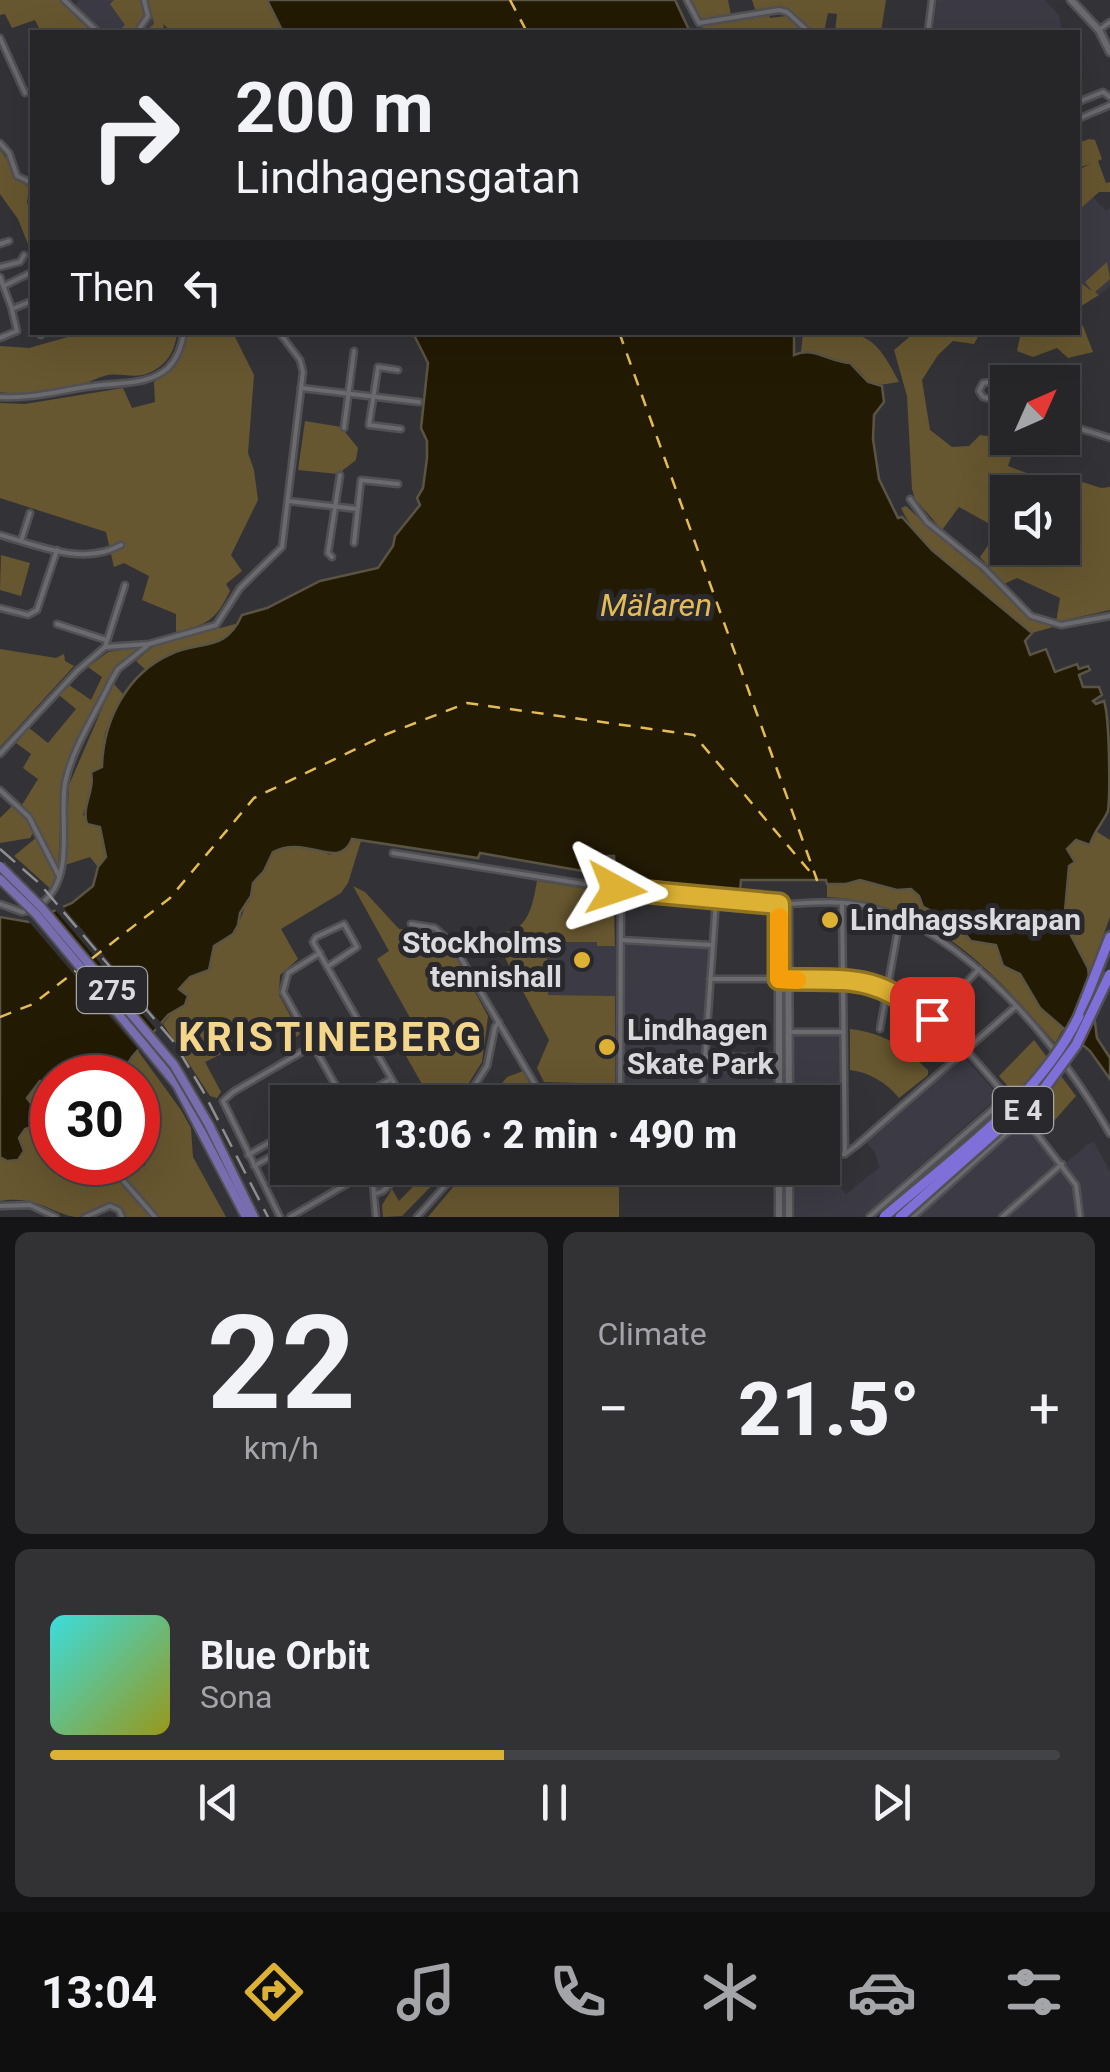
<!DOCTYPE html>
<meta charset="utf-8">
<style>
:root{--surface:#262629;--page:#323235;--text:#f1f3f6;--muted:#a4a5a8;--line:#424346;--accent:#ddb133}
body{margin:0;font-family:Roboto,sans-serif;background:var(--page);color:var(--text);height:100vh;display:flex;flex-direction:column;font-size:38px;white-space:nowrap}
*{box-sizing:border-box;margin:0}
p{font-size:32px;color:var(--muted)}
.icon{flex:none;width:55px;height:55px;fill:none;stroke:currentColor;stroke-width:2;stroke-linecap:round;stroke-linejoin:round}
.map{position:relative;height:1217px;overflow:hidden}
.drawer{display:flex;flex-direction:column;gap:15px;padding:15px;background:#151517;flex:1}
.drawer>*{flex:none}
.guide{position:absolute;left:30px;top:30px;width:1050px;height:305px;border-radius:0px;box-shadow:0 10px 40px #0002,0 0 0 2px var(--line);background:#262629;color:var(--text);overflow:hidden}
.needle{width:65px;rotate:45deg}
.tools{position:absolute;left:990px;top:365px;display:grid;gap:20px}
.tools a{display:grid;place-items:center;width:90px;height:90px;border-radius:0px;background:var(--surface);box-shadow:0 10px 40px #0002,0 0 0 2px var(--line);font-size:50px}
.speed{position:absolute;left:30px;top:1055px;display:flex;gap:20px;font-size:50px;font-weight:700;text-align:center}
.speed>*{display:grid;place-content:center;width:130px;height:130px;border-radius:50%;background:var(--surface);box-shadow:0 10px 40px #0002,0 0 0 2px var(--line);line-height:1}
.speed .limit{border:15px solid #d22;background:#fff;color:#111}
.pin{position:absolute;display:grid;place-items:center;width:85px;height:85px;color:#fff;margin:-42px;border-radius:20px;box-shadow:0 5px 15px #0006}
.me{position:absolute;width:110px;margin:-55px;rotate:95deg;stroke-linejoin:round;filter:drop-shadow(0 0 8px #0008)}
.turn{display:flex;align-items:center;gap:35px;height:210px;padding:0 40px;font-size:45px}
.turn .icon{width:130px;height:130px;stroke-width:2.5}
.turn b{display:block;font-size:70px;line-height:85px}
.then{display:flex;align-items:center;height:95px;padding:0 40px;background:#0003;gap:20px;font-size:38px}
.big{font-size:75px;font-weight:800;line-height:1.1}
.drawer .card{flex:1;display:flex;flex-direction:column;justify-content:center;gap:15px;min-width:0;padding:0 35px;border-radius:15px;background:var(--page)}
.drawer .dial{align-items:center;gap:0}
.dial b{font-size:130px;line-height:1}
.song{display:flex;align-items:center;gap:30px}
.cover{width:120px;height:120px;border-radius:15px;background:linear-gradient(135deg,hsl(180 70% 55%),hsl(60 70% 35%))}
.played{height:10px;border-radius:5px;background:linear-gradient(90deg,var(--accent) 45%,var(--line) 45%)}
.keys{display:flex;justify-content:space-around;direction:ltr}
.heat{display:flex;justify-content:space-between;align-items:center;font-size:55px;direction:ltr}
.drawer .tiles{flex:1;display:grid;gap:15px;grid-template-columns:1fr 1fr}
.card:last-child{grid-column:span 2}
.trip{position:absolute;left:270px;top:1085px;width:570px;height:100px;border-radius:0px;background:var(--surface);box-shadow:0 10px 40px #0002,0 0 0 2px var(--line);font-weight:800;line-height:100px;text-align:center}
.tabs{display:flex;height:160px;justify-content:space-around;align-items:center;background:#0f0f10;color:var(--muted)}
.tabs .icon{width:70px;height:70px}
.tabs .on{color:var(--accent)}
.tabs b{font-size:45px;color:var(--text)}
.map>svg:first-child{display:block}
</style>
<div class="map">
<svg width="1110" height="1217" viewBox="0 0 1110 1217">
<rect width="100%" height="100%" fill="#333337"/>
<g fill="#3c3b45">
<polygon points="79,0 148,0 156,32 103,32 75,5"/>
<polygon points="937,0 1045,0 1059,15 1062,32 933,32"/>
<polygon points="1093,197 1106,211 1110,208 1110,286 1099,295 1078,281 1078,211"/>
<polygon points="601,856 615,856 614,913 600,914"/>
<polygon points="621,940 712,945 704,1057 777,1058 776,1102 625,1102 615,1084 615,996 548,995 547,946 558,946 561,942 597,942 615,946"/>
<polygon points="792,1033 842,1033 844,1153 840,1156 841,1169 838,1170 837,1184 846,1194 880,1167 874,1151 862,1138 960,1053 999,1096 862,1217 795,1217 795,1168 822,1168 822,1102 793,1102"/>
<polygon points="1026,1120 1043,1135 1066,1163 1088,1144 1094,1142 1110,1172 1110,1217 916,1217"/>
</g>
<g fill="#675730" fill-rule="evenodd">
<polygon points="0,0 60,0 94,32 41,32 35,20 12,28 5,14 0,15"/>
<polygon points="114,0 140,0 145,16 132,32 117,32 125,25 110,4"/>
<polygon points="148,0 267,0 283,32 172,32 163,24 165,32 148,29 154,24"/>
<polygon points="689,0 728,0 731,15 700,21"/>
<polygon points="752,0 886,0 881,32 835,32 837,14 828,13 824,32 704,32 702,26 769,15 770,18 786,16 800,25 786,9 755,9"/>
<polygon points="1089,139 1095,140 1102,159 1098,161 1106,183 1110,182 1110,192 1099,192 1078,211 1078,170 1090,164 1078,168 1078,143"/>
<path d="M0,150C12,164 12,178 29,187L27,203L32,207V254L18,219L0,194Z"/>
<polygon points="1107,262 1110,279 1095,292 1099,295 1078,308 1078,281 1092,291 1085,282"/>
<polygon points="1078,322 1083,326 1093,352 1068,358 1057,348 1033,357 1017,351 1020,337 1001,333 1078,332"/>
<path d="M82,333H177C175,350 169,362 153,371C136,380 124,373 108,375C99,377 94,380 86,383C60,393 27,396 0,392V346L29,348Z"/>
<path d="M188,333H233L254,375L248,453L254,470L258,500L231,555L242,571L226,584L230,591C215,621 208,624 176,632V614L142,600L149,576L124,563L114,567L106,532L0,498V403L25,404L123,388L132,408L155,402L154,382L175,367Z"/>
<path d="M803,333C862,333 871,327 899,382C891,383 881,386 874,384C865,381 863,372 856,368C843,361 815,351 801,352Z"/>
<path d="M914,333H980L974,344L953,341L938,355L922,380L930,430L952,447L969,446L980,435L995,437L1013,451L1008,466L1053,483L1057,474L1101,488L1110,487V610L1056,622L1060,598L1017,578L1004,584L980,557L989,544L988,523L959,507L942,530L915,499L912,489L907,396L894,350ZM1008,492H1062V548H1008Z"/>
<polygon points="305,421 341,427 358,448 356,460 338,474 298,470"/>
<path d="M906,506L935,533L975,563L1022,612L1053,627L1032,633C990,593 925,560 901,508Z"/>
<polygon points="1,555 30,563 21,596 0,590"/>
<polygon points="239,623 221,641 169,654 146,670 136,661 154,646"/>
<polygon points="135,648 136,651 113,671 69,762 62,784 58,869 31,816 22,805 38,779 23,768 31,754 16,743 29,728 48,743 76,709 59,695 69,685 91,700 102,677 88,667 108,652"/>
<polygon points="0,649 56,658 64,654 65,661 74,666 0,747"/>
<polygon points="113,683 123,694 105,733 102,767 91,772 93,783 83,815 100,826 106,857 98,867 90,857 65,865 69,785"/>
<polygon points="13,805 26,818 33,833 30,838 0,843 0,818"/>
<path d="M1094,830L1110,840V917L1088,976C1090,956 1071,945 1066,927C1059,902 1074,874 1067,849L1076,840L1090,845Z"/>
<polygon points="37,837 57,876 52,890 14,856"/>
<path d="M352,839L361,841L348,883L341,893L281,929L298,959L280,975L279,995L300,1034L296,1037L289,1027L278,1026L205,1062L221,1092L217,1098L210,1096L163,1024L176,1007L185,1004L179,989C193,973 215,940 233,933C244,917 246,898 255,880C260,869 269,864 273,852C291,842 312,845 330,855Z"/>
<path d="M860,880L897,890L911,889L919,896L923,907L936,913L941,921L961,929L971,941L996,945L1001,964L1020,973L1040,1008L1065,1026L1055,1043C990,968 933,903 827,897V884L850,883Z"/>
<path d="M537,881L600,891V913H614L615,946H597V942H561L558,946H547L548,995L615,996V1084L544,1082L537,1068L549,1040L495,939L500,932C529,933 533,903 537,881Z"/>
<polygon points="353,886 365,892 399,929 431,931 448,943 488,1016 482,1062 457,1102 415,1102 413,1099 426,1091 394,1035 413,1023 377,959 389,951"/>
<path d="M850,1029C884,1033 903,1046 928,1070V1075L899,1098C887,1083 869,1072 850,1070Z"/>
<polygon points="1034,1040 1076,1096 1046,1130 999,1076"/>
<path d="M138,1051L181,1110L191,1128L193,1157L226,1217H125L118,1206L109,1203C100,1207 89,1215 79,1217C56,1217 38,1194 0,1201V1157L7,1161L23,1146L19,1138L25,1128L42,1118L27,1098L40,1081L52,1084V1162H129L145,1166L150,1142L138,1107V1078L128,1077C125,1065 130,1059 138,1051Z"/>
<path d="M523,1071L531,1086C514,1100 508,1103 487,1102L507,1077Z"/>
<polygon points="431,1168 449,1168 402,1216 383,1217 382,1205 392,1189 399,1201"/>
<polygon points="469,1168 619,1168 619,1217 428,1217"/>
</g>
<g fill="#231a04" stroke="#5a5445" stroke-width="2.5">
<polygon points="267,0 675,0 690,32 283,32"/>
<path d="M413,333H794V355C813,346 829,362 850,363L868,382L882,386L884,402L874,415L873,439L879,479L898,518L902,517L932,550L1032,633L1025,641L1030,655L1046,649L1055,672L1077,664L1079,669L1088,666L1090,670L1079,675L1083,687H1099L1102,695L1093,701L1096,704L1104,701C1110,719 1110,796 1108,811C1102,824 1094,831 1090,845L1076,840L1067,849L1075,862L1069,866L1064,922L1088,968L1097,1038L1110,1058V1079L1090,1051L1040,1008L1020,974L1003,966L996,945L971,941L961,929L944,924L936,913L923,907L919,896L911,889L897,890L860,880L846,884H827L826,880H741L740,892L615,876L614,856H601L600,874L480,853L478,858L352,839C339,872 307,834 273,852L264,871L253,883L251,896L240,913L238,925L233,934L214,946L209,970L190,977L179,989L188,996L185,1005L168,1015L132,1057L127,1065L128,1077L52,1078V1084L40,1081L27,1098L42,1118V1124L25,1129L19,1138L24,1151L18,1160L7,1161L0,1157V917L29,922L72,903L93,886L98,867L106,857L100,827L87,824C81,807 95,791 91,772L102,767C103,721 127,673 171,654C201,640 225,653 242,615L267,608L320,581L378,568L393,546L395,536L420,505L417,498L423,488L427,458V441L421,428L428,363Z"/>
</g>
<g fill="#333337">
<polygon points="59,902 166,1029 160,1034 52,906"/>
<polygon points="48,908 158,1037 142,1054 25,917"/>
</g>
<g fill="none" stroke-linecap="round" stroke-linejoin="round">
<g stroke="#e3bc55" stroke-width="2.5" stroke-dasharray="12 10" stroke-linecap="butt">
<polyline points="510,0 527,32"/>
<polyline points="0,1017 33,1004 170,898 254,798 387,734 467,703 694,735 817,880 619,332"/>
</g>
<g stroke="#515053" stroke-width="9">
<g id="street">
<polyline points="64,0 98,32"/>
<polyline points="687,0 699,23 779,10 787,12 809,32"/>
<polyline points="1099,30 1110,22"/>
<polyline points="137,32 148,16 144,0"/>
<polyline points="928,32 932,0"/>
<polyline points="0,38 25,93"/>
<polyline points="1078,102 1103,92 1110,97"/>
<polyline points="1078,119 1110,105"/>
<polyline points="0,143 9,153 17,176 32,183"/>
<polyline points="0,244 9,241"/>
<polyline points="0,267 20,262 24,255"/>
<polyline points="0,277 12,309 32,301"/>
<polyline points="4,286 30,273"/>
<polyline points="40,332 41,335"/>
<polyline points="0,338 17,331 12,310"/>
<polyline points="398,370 378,367 369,425 401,429"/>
<polyline points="301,388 419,402"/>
<path d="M0,397C33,399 61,390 93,386C118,382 148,386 168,368C178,358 182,345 184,332"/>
<polyline points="999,401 996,387 991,382 983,383 979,391 983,397 1008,404"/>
<polyline points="1062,423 1110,438"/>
<polyline points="344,428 354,351"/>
<polyline points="910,499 927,522 984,568 1031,616 1061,625 1110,616"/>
<polyline points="288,501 357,509"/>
<path d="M0,535C40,546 83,566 121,545"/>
<polyline points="21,541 30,513"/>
<polyline points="354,543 361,480 398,484"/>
<polyline points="332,557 328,553 340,475"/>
<polyline points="0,608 28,615 37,610 57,550"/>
<polyline points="57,624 106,640"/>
<polyline points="105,647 125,585"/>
<polyline points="0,754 77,671 105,647 149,644 216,625 240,588 282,547 303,372 300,360 279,332"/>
<polyline points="0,790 29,817 59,876"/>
<polyline points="393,853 621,890 779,903"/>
<polyline points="842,903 845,1154"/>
<polyline points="0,904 22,912 28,911"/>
<path d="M41,904C76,877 59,821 65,783C72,748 96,713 111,681L118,669L147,646"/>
<path d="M788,904C814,903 840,900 866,906C968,932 1059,1045 1110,1134"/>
<polyline points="411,924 435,928 452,943 540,1093"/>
<polyline points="621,940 711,945"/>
<polyline points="320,953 288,973 283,992 345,1102"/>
<polyline points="327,967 357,947 344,924 316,937 313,942 398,1090"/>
<polyline points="710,979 781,979"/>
<path d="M790,979C813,980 838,977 860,980C924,992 973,1058 1014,1105"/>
<polyline points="880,1029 900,918"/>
<polyline points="789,1032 842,1032"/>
<polyline points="912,1041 979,969"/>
<polyline points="705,1057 779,1057"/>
<polyline points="352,1102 391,1079"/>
<polyline points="464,1102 487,1066 495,1027 499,1022"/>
<path d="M522,1102C550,1085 588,1082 615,1102"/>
<polyline points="620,1102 621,890"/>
<polyline points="702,1102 716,900"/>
<polyline points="1020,1112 1076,1185 1080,1217"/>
<polyline points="248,1155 288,1132"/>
<polyline points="822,1155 845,1154 857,1145 1015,1007"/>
<polyline points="107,1162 155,1217"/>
<polyline points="254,1166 288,1147"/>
<polyline points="372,1172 376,1217"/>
<polyline points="375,1194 383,1191 407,1168"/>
<polyline points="0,1206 30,1205 56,1217"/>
<polyline points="85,1217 110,1206 119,1210 122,1217"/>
<polyline points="280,1217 223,1101 233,1092 312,1046"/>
<polyline points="290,1217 371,1170"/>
<polyline points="417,1217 461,1168"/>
<polyline points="869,1217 1007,1097"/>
<polyline points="913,1217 1024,1117"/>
<polyline points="1002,1217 1062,1164"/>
</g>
</g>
<g stroke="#515053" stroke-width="11">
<g id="secondary">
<polyline points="1071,0 1099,30 1110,52"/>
<polyline points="779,1102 779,903 788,904 789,1102"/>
<polyline points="779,1217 779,1168"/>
<polyline points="789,1217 789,1168"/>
</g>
</g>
<g stroke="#515053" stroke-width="12">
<g id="primary">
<polyline points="81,968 177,1085 246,1217"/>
<polyline points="209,1125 254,1217"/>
</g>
</g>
<g stroke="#515053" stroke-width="14">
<polyline id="highway" points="1079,1016 1110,937"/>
</g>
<use href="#street" stroke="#6a6a6f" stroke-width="4"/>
<use href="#secondary" stroke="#6a6a6f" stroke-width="6"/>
<use href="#primary" stroke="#776daf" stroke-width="8"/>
<use href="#highway" stroke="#7f6fd9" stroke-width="9"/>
<polyline stroke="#8f8f92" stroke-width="2.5" stroke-dasharray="20 10" stroke-linecap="butt" points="0,849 39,883 173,1041 203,1091 268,1217"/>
<g stroke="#515053" stroke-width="12" stroke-linecap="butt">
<g id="primary-bridge">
<polyline points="0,866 41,907 174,1065 209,1125"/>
<polyline points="0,879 36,914 81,968"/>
</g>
</g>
<g stroke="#515053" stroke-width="14" stroke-linecap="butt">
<g id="highway-bridge">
<path d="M884,1217C953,1157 1038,1100 1079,1016"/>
<polyline points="900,1217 1043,1090 1076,1045 1110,974"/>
</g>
</g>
<use href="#primary-bridge" stroke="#776daf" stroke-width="8"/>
<use href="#highway-bridge" stroke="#7f6fd9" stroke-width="9"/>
</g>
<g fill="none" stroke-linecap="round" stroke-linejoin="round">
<g stroke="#907321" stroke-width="25">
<path id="route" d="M616,889L779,904V979C852,981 870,972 932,1019"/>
</g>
<use href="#route" stroke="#ddb133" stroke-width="18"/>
<polyline stroke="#f59e0b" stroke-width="18" points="779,917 779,979 797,980"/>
</g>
<g fill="#ddb133" stroke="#29292d" stroke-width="4">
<circle cx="830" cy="920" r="10"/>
<circle cx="582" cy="960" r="10"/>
<circle cx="607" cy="1047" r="10"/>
</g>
<g text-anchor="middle" stroke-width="10" stroke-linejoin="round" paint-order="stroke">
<g fill="#29292d" stroke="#a6a5a8" stroke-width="2.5">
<rect x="77" y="967" width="70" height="46" rx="8"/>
<rect x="993" y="1087" width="60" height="46" rx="8"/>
</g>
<g font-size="28" font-weight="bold" fill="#dbdadd">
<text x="112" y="1000">275</text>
<text x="1023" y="1120">E 4</text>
</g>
<g font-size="30" font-weight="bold" fill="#dbdadd" stroke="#29292d" text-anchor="start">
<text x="850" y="930">Lindhagsskrapan</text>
<text x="562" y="953" text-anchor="end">Stockholms<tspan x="562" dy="34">tennishall</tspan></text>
<text x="627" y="1040">Lindhagen<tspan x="627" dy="34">Skate Park</tspan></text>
</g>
<g font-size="32" font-style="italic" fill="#e3bc55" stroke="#29292d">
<text x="656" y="616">Mälaren</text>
</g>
<g font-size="40" font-weight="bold" letter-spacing="2.5" fill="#f4d68a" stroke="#29292d">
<text x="331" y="1051">KRISTINEBERG</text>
</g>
</g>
</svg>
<div class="tools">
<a><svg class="needle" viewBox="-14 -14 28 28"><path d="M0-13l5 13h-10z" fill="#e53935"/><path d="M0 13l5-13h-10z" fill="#a4a5a8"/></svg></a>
<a><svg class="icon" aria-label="sound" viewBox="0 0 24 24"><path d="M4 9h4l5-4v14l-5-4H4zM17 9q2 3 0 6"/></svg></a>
</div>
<div class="speed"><div class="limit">30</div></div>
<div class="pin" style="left:932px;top:1019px;background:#d93025"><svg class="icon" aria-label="arrive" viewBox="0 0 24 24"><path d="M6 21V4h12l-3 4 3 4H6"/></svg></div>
<svg class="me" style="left:616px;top:889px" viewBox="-20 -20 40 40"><path d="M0-17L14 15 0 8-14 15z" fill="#ddb133" stroke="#fff" stroke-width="4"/></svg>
<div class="trip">13:06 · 2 min · 490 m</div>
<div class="guide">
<div class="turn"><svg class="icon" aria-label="right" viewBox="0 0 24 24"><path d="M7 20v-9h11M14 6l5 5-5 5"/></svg><div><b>200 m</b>Lindhagensgatan</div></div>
<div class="then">Then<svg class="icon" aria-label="left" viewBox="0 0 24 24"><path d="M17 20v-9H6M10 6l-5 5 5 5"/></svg></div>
</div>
</div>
<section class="drawer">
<div class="tiles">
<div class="card dial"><b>22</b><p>km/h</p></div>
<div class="card"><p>Climate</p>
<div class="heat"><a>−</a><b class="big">21.5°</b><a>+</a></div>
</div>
<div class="card">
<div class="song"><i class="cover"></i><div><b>Blue Orbit</b><p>Sona</p></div></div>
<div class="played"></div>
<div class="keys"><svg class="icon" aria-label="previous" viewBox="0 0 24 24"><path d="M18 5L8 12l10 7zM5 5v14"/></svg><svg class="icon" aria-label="pause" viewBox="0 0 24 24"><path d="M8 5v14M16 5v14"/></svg><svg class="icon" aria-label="next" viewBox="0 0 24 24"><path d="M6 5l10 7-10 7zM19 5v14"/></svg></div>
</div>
</div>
</section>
<nav class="tabs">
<b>13:04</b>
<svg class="icon on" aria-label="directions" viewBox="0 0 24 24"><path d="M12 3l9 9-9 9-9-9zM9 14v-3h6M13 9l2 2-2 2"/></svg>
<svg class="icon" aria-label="music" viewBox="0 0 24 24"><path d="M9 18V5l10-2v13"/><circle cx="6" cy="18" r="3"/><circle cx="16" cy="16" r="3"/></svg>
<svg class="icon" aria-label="phone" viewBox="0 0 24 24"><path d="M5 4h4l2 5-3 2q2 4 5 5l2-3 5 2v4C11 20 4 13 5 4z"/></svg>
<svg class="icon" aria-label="climate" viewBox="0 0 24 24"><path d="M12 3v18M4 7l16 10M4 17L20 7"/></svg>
<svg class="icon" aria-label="car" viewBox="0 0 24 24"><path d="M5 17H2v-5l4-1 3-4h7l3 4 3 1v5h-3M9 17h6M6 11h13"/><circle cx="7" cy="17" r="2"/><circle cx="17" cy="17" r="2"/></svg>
<svg class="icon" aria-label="filters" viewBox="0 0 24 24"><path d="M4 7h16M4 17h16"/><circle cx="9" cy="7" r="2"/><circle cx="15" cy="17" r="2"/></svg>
</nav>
